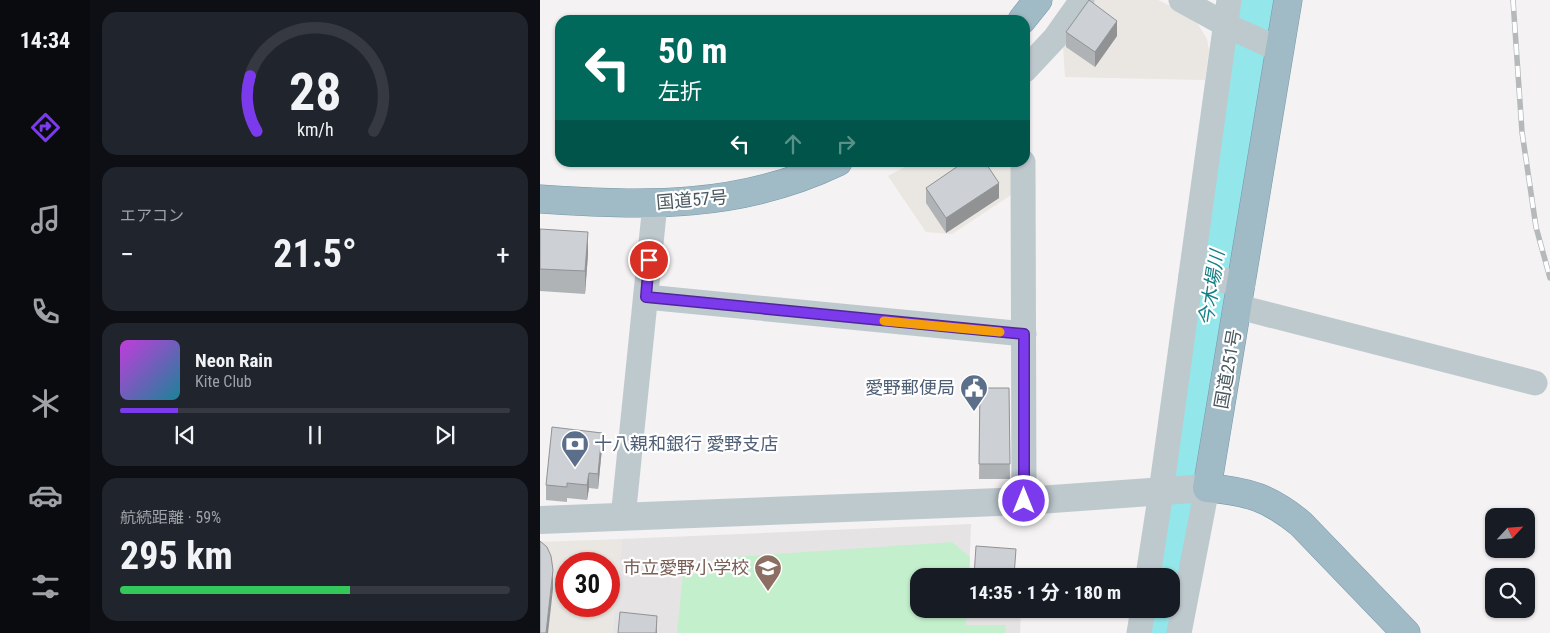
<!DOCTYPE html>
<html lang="ja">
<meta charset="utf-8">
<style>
:root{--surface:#171b24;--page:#20242c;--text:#f1f3f6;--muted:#9ea1a6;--line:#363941;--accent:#7c3aed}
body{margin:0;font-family:"Roboto Condensed","Noto Sans JP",sans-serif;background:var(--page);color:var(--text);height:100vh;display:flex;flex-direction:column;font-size:19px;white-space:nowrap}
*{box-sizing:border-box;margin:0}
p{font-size:16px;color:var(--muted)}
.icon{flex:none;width:28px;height:28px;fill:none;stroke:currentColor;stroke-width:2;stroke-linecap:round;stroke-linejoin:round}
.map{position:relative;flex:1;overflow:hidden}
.drawer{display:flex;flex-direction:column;gap:12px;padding:12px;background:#0d0f14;width:450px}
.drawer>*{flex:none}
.hud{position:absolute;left:15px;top:15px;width:475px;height:152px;border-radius:15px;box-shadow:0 1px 4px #0004;background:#00695c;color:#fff;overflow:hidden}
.needle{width:32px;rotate:64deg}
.controls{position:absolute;left:945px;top:508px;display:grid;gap:10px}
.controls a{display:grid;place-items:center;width:50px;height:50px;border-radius:10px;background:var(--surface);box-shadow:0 1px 4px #0004;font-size:25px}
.speed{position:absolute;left:15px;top:552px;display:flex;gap:10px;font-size:25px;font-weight:700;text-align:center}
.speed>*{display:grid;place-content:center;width:65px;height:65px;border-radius:50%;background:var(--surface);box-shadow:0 1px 4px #0004;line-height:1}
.speed .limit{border:8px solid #d22;background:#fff;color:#111}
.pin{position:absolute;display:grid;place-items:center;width:42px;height:42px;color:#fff;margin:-21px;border:2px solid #fff;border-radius:50%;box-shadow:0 1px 5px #0007}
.me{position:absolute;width:55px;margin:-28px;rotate:0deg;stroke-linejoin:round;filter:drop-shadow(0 0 4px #0008)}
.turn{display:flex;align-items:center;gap:18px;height:105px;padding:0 20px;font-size:22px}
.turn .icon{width:65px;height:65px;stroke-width:2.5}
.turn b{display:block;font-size:35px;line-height:42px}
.lanes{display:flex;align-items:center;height:48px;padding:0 20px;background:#0003;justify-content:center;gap:25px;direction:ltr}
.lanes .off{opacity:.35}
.big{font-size:38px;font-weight:700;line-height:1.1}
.drawer .widget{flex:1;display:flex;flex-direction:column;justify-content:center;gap:8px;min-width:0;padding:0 18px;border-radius:15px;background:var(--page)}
.drawer .dial{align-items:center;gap:0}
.dial svg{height:130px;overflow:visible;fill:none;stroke:var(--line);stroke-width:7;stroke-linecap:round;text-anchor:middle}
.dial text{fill:var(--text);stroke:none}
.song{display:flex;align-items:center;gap:15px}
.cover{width:60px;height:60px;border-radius:8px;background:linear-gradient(135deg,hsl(290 70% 55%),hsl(190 70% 35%))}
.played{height:5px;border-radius:2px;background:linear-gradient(90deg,var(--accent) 15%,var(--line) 15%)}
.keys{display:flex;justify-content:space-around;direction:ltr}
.heat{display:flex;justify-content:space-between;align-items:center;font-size:28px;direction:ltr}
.charge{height:8px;border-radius:4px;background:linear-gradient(90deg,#34c759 59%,var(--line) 0)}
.trip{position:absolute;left:370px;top:568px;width:270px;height:50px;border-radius:15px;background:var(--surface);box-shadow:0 1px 4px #0004;font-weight:700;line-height:50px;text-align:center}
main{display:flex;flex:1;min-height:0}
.dock{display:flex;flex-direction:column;width:90px;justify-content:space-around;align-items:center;background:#090b0e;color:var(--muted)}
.dock .icon{width:35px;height:35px}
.dock .on{color:var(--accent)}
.dock b{font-size:22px;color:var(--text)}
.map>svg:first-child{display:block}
</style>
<main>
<nav class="dock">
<b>14:34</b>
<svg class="icon on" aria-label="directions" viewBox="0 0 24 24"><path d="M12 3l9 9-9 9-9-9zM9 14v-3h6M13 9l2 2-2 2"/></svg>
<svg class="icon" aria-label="music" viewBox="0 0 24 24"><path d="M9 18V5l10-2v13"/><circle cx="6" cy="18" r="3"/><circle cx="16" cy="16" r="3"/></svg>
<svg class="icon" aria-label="phone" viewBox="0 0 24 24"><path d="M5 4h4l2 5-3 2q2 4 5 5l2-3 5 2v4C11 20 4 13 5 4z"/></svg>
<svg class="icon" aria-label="climate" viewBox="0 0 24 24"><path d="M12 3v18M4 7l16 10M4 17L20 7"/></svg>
<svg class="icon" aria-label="car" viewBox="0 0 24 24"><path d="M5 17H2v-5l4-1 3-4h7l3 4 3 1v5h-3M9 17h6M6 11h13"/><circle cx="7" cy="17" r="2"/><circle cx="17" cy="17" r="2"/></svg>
<svg class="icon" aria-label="filters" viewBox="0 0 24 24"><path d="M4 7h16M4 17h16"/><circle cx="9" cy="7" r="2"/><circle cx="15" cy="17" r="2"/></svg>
</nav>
<section class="drawer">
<div class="widget dial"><svg viewBox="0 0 100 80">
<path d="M14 69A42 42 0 1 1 86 69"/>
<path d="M14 69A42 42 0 0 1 10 35" stroke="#7c3aed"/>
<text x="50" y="56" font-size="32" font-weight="700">28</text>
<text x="50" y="72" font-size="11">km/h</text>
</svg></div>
<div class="widget"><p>エアコン</p>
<div class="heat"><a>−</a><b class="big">21.5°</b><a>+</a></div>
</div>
<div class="widget">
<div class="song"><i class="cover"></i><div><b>Neon Rain</b><p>Kite Club</p></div></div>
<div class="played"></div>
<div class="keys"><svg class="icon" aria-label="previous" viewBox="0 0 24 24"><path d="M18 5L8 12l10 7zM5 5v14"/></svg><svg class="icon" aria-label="pause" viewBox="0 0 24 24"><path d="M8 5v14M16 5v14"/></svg><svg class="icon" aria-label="next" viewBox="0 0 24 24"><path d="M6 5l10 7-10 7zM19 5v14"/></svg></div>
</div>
<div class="widget"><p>航続距離 · 59%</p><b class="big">295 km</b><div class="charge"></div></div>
</section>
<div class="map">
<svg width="1010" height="633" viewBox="0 0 1010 633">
<rect width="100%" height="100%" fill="#f4f2f3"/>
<g fill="#eae6e1" fill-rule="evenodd">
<polygon points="552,0 618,0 654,18 667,39 669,50 665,80 525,77 523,45"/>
<polygon points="372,163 472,163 474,193 412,234 386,232 348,176"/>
<path d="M82,539L72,633H0V542ZM26,564H69V606H26Z"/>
</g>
<polygon fill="#e5e3e4" points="431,524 429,576 379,576 379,609 481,609 480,633 72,633 82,539"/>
<polygon fill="#c4efcd" points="412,542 430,557 429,576 379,576 379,609 427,609 426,625 466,625 465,633 137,633 143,574 171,574 193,557"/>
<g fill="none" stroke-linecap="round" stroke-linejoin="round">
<g stroke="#93e6e9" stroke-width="39">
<polyline points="625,576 647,453 716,0"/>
<polyline points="615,633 620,609"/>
</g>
<g stroke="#7898aa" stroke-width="29">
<g id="trunk">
<path d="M748,0L667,488C708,491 730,498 761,524L866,633"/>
<polyline points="482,20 498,0"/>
<path d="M0,199C106,206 200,209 298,162"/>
</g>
</g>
<g stroke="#bec9ce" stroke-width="25">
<polyline points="641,0 692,28 740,50"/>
<polyline points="485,70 515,38 542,0"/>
<polyline points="483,162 484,501"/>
<polyline points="651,276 703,283"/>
<polyline points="106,297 484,334"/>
<polyline points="699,307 995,383"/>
<polyline points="83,518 115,204"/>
<polyline points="608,576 621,492 689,0"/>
<polyline points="599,633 603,609"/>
<polyline points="639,633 667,488"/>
</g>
<polyline stroke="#bec9ce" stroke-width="28" points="0,520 484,501 667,488"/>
<use href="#trunk" stroke="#a0bac6" stroke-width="28"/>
<g stroke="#b5b9bc" stroke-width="5.5">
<polyline id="rail" points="973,0 982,132 996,227 1010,278"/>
</g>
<use href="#rail" stroke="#fff" stroke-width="4" stroke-dasharray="11" stroke-linecap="butt"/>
</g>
<g fill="#b0b3b6">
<polygon points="526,32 577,36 555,67 526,47"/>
<polygon points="386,188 459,198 406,233 386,203"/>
<polygon points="0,229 48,254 45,294 0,291"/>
<polygon points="440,388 469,388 470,479 439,479"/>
<polygon points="62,448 58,489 49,488 47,500 27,498 27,502 6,500 6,485"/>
</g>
<g fill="#909294">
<polygon points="577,21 577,36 555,67 555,52"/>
<polygon points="459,183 459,198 406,233 406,218"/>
<polygon points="48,232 48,254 45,294 45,271"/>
<polygon points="62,433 62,448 58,489 58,474"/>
<polygon points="49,473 49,488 47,500 47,485"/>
<polygon points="13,570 13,589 8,633 6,633"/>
<polygon points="117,616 117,633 116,633"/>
</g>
<g fill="#cdd0d4" stroke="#909294">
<polygon points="549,0 577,21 555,52 526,32"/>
<polygon points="424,162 445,162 459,183 406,218 386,188"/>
<polygon points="0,229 48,232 45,271 0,269"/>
<polygon points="440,388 469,388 470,464 439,464"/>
<polygon points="12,427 62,433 58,474 49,473 47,485 27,483 27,487 6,485"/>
<polygon points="0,541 7,547 11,556 13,570 6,633 0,633"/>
<polygon points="436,546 476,549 474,576 434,576"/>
<polygon points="80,612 117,616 116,633 78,633"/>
</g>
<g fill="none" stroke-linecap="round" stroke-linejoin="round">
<g stroke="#51269a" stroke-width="12">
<polyline id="route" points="109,260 106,297 484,334 484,501"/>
</g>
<use href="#route" stroke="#7c3aed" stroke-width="9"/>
<polyline stroke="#f59e0b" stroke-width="9" points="344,321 460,332"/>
</g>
<defs>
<g id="civic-pin" transform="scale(1.4375)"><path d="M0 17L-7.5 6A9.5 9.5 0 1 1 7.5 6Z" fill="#5c6f8a" stroke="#fff"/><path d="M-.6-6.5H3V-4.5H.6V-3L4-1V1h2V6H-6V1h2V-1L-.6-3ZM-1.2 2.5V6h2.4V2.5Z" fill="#fff"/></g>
<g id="bank-pin" transform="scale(1.4375)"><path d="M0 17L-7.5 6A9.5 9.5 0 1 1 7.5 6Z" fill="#5c6f8a" stroke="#fff"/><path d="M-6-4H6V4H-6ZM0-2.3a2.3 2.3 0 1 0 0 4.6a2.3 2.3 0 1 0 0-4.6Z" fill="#fff"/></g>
<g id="school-pin" transform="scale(1.4375)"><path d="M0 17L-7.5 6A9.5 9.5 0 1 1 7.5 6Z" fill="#8d6e63" stroke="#fff"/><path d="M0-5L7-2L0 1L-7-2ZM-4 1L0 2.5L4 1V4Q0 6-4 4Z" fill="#fff"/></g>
</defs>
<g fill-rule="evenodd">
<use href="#civic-pin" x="434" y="388"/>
<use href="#bank-pin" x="35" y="444"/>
<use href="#school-pin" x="228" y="568"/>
</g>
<g text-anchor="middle" stroke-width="4.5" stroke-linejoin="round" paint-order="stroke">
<g font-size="18" fill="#4a595f" stroke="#fff">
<text transform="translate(152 200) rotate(-5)" y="6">国道57号</text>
<text transform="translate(688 369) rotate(-80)" y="6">国道251号</text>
</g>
<g font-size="18" fill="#4e5e75" stroke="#fff" text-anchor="end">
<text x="415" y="394">愛野郵便局</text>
<text x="54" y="450" text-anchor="start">十八親和銀行 愛野支店</text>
</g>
<g font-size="18" fill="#785e54" stroke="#fff" text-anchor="end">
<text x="209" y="574">市立愛野小学校</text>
</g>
<g font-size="19" font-style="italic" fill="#128084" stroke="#fff">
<text transform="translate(671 288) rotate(-81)" y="7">今木場川</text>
</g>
</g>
</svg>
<div class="controls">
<a><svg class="needle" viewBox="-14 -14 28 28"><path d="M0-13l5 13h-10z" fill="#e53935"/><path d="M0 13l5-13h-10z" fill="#9ea1a6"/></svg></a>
<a><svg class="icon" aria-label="search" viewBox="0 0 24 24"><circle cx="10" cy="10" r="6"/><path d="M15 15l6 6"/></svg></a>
</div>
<div class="speed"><div class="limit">30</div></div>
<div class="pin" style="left:109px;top:260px;background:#d93025"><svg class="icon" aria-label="arrive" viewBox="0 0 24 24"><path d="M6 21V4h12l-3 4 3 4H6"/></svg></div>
<svg class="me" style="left:484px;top:501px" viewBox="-20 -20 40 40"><circle r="17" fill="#7c3aed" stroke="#fff" stroke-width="3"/><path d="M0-11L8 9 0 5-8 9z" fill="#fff"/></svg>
<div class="trip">14:35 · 1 分 · 180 m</div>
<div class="hud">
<div class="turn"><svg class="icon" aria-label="left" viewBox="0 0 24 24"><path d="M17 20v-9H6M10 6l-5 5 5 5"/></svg><div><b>50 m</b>左折</div></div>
<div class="lanes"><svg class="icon" aria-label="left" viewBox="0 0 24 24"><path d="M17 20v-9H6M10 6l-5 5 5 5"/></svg><svg class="icon off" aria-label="ahead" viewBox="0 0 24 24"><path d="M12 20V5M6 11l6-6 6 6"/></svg><svg class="icon off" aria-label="right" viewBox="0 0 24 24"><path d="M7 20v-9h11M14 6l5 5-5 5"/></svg></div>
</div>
</div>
</main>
